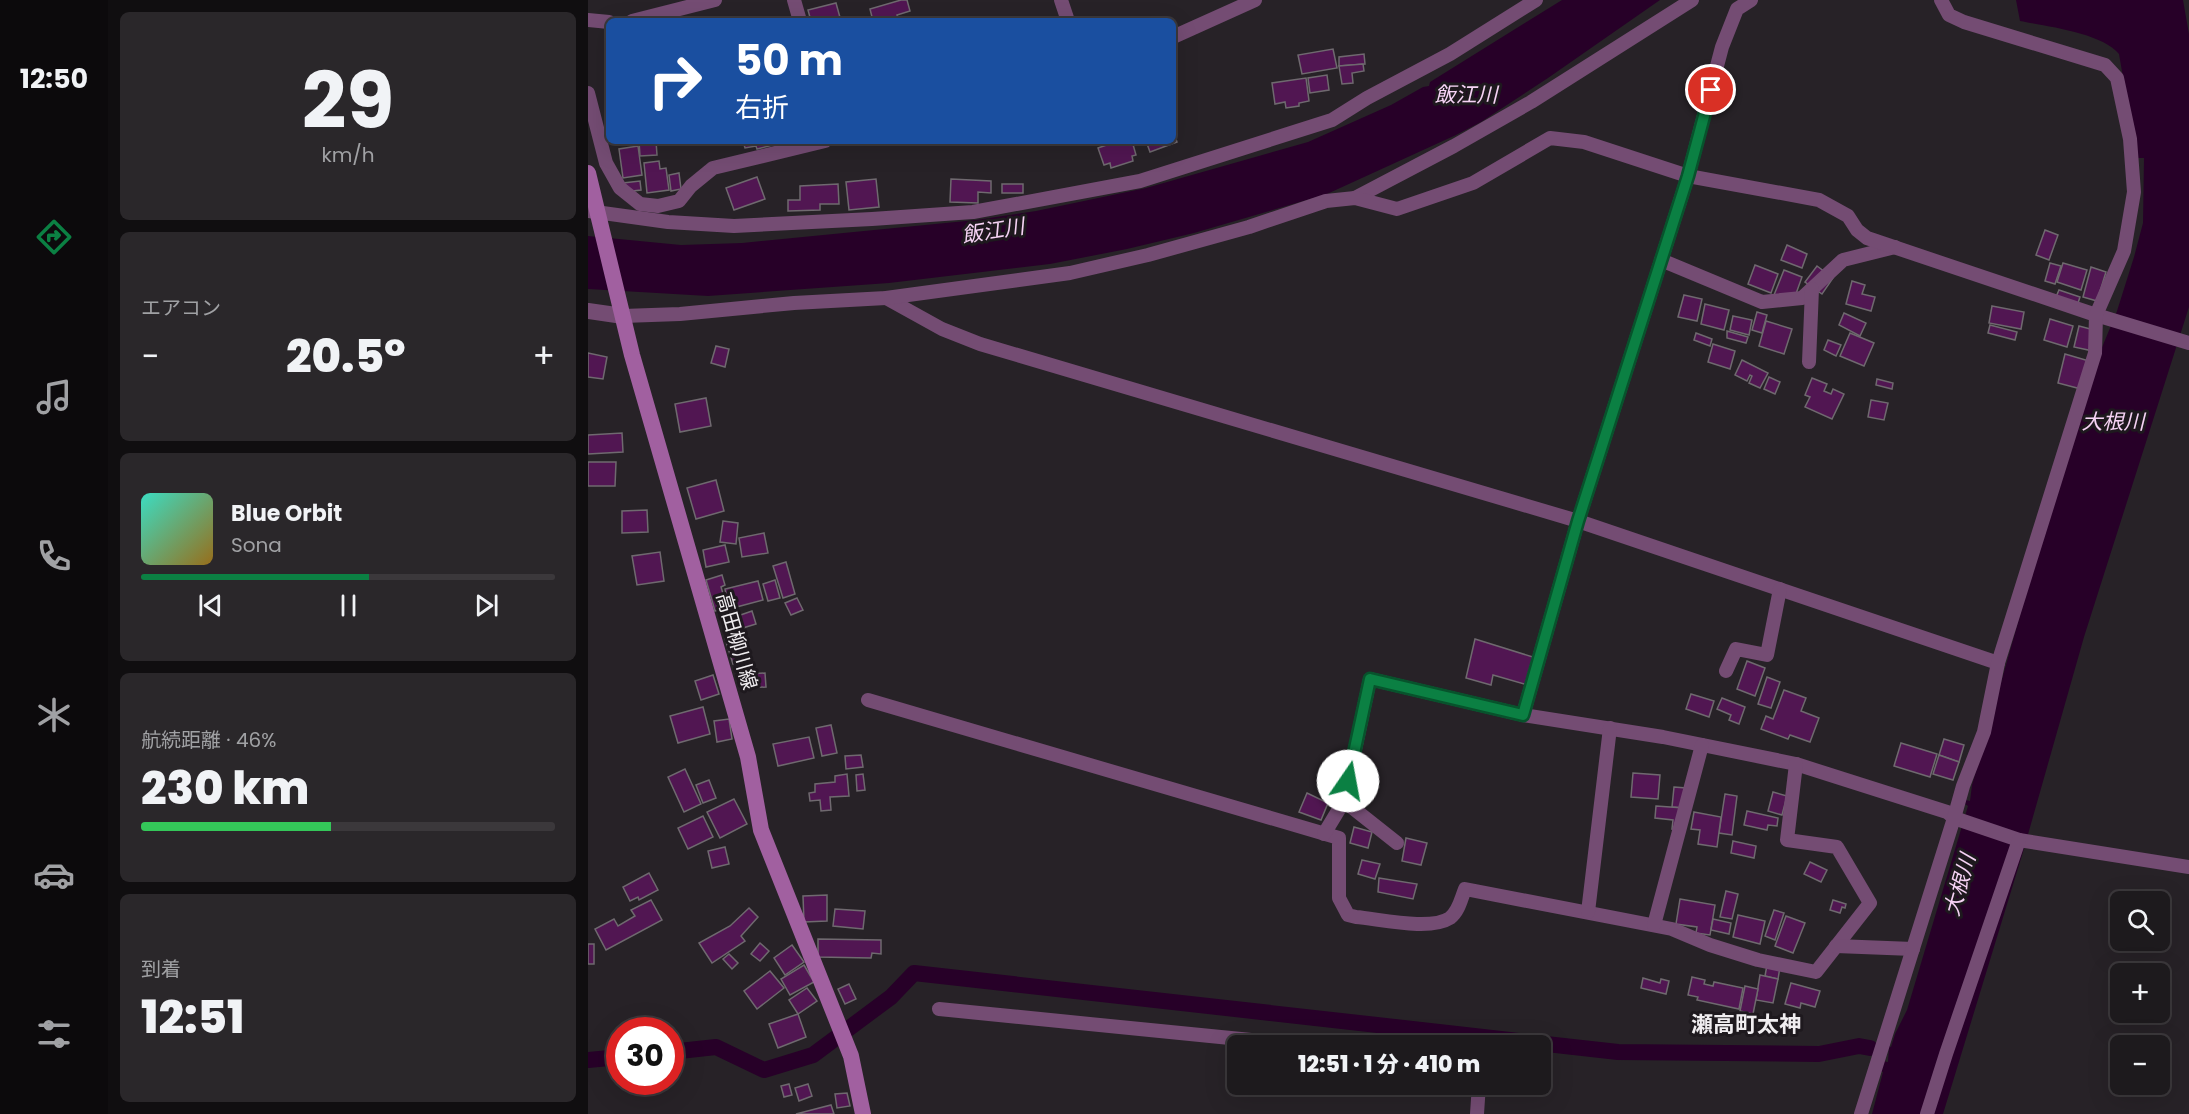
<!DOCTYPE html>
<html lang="ja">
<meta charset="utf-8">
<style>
:root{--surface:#1d1a1d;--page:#2a272a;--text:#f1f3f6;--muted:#a0a1a4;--line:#3b383b;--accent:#0b8043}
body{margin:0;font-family:Poppins,"Noto Sans JP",sans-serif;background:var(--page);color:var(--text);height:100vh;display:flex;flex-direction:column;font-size:22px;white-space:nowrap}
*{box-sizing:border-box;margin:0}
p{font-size:20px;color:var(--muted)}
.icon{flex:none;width:33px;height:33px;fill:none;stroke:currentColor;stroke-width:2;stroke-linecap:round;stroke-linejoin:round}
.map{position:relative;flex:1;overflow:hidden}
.details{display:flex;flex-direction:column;gap:12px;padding:12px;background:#100e10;width:480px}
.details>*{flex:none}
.hud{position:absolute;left:18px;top:18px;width:570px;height:126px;border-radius:9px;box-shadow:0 6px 24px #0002,0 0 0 2px var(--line);background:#1a4fa0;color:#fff;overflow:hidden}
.buttons{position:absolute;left:1522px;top:891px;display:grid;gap:12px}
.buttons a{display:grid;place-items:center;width:60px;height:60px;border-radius:9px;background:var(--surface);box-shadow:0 6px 24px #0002,0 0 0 2px var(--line);font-size:30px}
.speed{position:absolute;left:18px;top:1017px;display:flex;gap:12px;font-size:30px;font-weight:700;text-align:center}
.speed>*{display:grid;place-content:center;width:78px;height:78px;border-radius:50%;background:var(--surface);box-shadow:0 6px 24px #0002,0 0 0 2px var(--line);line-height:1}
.speed .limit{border:9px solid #d22;background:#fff;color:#111}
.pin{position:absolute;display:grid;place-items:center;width:51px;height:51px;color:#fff;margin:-26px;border:3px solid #fff;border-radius:50%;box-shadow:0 2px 6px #0007}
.me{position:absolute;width:66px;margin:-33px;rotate:12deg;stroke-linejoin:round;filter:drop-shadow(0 0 4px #0008)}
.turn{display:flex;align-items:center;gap:21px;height:126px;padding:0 30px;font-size:27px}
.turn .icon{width:78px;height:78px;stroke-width:2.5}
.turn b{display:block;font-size:42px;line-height:51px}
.big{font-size:45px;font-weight:800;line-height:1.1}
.details .widget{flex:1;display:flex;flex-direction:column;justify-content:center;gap:9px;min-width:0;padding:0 21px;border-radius:9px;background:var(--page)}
.details .dial{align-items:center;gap:0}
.dial b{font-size:78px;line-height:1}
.song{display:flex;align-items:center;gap:18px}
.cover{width:72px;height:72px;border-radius:9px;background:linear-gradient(135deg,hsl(170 70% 55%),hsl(40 70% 35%))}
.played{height:6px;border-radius:3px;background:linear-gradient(90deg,var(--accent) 55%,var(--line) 55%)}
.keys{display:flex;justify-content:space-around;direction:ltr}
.heat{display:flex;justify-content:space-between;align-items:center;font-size:33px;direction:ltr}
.charge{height:9px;border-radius:4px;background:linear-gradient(90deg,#34c759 46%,var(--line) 0)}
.trip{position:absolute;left:639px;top:1035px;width:324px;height:60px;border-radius:9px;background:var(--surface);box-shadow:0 6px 24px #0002,0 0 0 2px var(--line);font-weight:800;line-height:60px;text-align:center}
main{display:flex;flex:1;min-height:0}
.tab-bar{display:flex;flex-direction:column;width:108px;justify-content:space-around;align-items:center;background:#0c0a0c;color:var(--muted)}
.tab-bar .icon{width:42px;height:42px}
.tab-bar .selected{color:var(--accent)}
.tab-bar b{font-size:27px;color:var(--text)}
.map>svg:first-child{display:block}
</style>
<main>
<nav class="tab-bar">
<b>12:50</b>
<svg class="icon selected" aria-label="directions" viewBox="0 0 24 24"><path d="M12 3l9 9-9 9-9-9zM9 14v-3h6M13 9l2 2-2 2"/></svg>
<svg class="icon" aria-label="music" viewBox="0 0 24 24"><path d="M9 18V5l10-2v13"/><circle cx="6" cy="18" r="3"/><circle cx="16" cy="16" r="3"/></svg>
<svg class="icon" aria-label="phone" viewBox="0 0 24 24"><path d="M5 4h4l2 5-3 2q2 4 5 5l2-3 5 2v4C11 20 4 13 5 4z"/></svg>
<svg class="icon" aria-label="climate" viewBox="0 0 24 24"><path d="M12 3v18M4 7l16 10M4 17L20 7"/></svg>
<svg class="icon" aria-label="car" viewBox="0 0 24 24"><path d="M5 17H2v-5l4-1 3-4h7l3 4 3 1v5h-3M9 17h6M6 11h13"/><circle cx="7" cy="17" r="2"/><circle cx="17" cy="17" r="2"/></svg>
<svg class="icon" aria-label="filters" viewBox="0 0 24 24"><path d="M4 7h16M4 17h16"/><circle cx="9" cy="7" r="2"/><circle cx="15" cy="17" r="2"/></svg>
</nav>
<section class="details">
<div class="widget dial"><b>29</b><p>km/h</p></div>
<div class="widget"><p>エアコン</p>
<div class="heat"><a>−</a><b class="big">20.5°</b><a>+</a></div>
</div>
<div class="widget">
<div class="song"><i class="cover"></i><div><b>Blue Orbit</b><p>Sona</p></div></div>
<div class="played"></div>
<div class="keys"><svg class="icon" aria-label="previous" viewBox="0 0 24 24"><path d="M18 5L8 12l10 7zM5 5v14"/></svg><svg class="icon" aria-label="pause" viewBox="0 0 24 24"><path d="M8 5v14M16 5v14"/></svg><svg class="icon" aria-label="next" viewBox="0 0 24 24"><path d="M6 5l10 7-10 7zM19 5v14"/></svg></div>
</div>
<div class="widget"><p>航続距離 · 46%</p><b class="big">230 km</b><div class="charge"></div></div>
<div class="widget"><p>到着</p><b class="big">12:51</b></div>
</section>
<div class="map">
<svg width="1601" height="1114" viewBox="0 0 1601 1114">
<rect width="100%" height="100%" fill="#272227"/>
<g fill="#270028">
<polygon points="974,0 1072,0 960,78 893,122 868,135 739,194 606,233 539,249 462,264 301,283 120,296 0,289 0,236 93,245 154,243 388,220 448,211 558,188 720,142 803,105 835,87 841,86 842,82"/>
<path d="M1428,0H1595L1601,34V307L1496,637L1435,852L1355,1114H1284L1295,1072L1292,1071L1294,1061L1300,1062L1301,1046L1303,1047L1307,1034L1319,1010L1380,806L1377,804L1378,800L1382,801L1384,785L1494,396L1529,311L1546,257L1555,223L1556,158H1549L1531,54C1515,33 1457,26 1432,21Z"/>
</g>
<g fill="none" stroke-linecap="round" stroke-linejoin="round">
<g stroke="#270028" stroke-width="16">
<polyline points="82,1052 128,1047 176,1070 225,1055 303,997 326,973 1030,1052 1231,1054 1271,1046 1282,1048"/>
<polyline points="0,1060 32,1057"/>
</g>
</g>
<g fill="#511652" stroke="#6f696f" stroke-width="1.5">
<polygon points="313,0 319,0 322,11 309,15 311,21 285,21 282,9"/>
<polygon points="248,3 253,21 223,21 220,10"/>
<polygon points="745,49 749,68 714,74 710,55"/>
<polygon points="776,54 777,64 751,66 751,57"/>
<polygon points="775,64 776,71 764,73 765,83 754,84 751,66"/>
<polygon points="739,75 741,90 722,93 720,78"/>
<polygon points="718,78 721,101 711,103 711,106 698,108 697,102 687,104 684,83"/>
<polygon points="585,130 589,142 562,152 558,141 585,141"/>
<polygon points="51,141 68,141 69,155 52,156"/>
<polygon points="155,141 184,141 185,145 169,149 168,146 157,148"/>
<polygon points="530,141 544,141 548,155 544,156 545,161 523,168 522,163 516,165 510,148"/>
<polygon points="50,146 54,175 35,178 31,149"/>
<polygon points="71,161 72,169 78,168 81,190 59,193 56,163"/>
<polygon points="91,173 93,189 83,191 81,175"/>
<polygon points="169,177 177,199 146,210 138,188"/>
<polygon points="288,179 291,207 261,210 258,182"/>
<polygon points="363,179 403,181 403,193 390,192 390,203 362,202"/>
<polygon points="52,181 53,190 36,192 35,183"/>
<polygon points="250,184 251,204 232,204 232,210 200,211 200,200 212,200 212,186"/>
<rect x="414" y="184" width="21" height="9"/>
<polygon points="1457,230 1470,235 1461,260 1448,255"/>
<polygon points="1199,245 1219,254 1214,268 1193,260"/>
<polygon points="1462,263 1473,266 1467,284 1457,281"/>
<polygon points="1475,263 1499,270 1493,290 1469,282"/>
<polygon points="1167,265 1190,274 1183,293 1160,284"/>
<polygon points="1229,266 1245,278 1234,294 1217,282"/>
<polygon points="1503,267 1518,272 1509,301 1495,297"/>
<polygon points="1196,270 1214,277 1205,302 1186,295"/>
<polygon points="1264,281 1277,285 1274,294 1287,297 1283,311 1258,304"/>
<polygon points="1471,290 1492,297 1490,303 1468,297"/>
<polygon points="1096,295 1114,299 1109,321 1090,317"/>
<polygon points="1117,304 1141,310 1136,330 1113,324"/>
<polygon points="1404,306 1436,312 1433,329 1401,323"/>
<polygon points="1169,312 1179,315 1174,333 1164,330"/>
<polygon points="1256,313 1278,323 1272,336 1251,325"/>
<polygon points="1145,316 1164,320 1161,335 1142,330"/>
<polygon points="1462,319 1485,326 1479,347 1456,340"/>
<polygon points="1178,321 1204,329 1196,354 1171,346"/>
<polygon points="1402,325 1429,332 1427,340 1400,333"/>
<polygon points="1491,326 1510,331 1505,351 1486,347"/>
<polygon points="1139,331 1160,337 1158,343 1139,338"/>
<polygon points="1108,333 1124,339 1122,346 1106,340"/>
<polygon points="1262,333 1286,343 1276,366 1252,356"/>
<polygon points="1240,340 1253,345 1248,356 1236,350"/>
<polygon points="1125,344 1147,351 1142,369 1120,362"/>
<polygon points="128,346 141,349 137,367 123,363"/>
<polygon points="0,353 19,357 15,379 0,377"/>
<polygon points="1477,354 1501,361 1493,389 1470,383"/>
<polygon points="1154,360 1180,373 1172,388 1161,383 1164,376 1162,375 1159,381 1147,375"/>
<polygon points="1181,377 1192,382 1187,394 1176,389"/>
<polygon points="1224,378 1239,384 1236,391 1243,394 1245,389 1256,394 1244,419 1217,407 1222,397 1217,395"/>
<polygon points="1289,379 1305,383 1304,389 1288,385"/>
<polygon points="118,398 123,426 92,432 87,404"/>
<polygon points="1283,400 1300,403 1296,420 1280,417"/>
<polygon points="34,433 35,452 0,454 0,435"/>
<polygon points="0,462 28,462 27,486 0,486"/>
<polygon points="128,480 136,511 108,519 99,488"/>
<polygon points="59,510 60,532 34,533 34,511"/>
<polygon points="135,521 150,523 148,544 132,542"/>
<polygon points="176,533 180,553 154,557 151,538"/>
<polygon points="137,545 141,562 118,567 115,550"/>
<polygon points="72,552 76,581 49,585 44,556"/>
<polygon points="198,562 207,594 195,598 185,566"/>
<polygon points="134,575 137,585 133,587 139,607 127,611 118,580"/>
<polygon points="187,580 192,598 180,601 175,584"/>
<polygon points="170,581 175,600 141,609 137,589"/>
<polygon points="209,598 215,610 203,615 197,603"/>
<polygon points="164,611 168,624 145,631 141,619"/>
<polygon points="155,633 163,659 145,664 137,638"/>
<polygon points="887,639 948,658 940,685 905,675 903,685 878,678"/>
<polygon points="1159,661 1177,668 1167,696 1149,689"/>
<polygon points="177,673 178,687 158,688 158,674"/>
<polygon points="125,675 131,694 113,700 107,681"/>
<polygon points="1179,677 1192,682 1183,708 1170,704"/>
<polygon points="1196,690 1218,698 1213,711 1231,718 1222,742 1202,735 1200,739 1173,729 1178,716 1185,719"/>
<polygon points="1103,694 1126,701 1121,717 1098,709"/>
<polygon points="1134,698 1157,707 1151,724 1141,720 1143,715 1129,709"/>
<polygon points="115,707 122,734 90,743 82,716"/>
<polygon points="141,719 144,739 129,742 126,721"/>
<polygon points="243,725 249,753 234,756 228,728"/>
<polygon points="221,737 226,758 190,766 185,744"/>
<polygon points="1356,739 1376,745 1371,762 1351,755"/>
<polygon points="1313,743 1349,754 1342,777 1306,766"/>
<polygon points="273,755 275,767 258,769 257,756"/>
<polygon points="1351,755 1371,762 1365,780 1345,774"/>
<polygon points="97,769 113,804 96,812 80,777"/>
<polygon points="1045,773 1072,775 1070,799 1043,797"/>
<polygon points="259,774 261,796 242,797 243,810 233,811 232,800 222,801 221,793 227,792 227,784 247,782 247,776"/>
<polygon points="275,774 277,790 269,791 268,775"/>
<polygon points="121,780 128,798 115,803 108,785"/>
<polygon points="1086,787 1098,788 1096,808 1084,807"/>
<polygon points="1185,792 1199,796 1194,815 1180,811"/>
<polygon points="719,793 740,803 733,820 711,812"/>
<polygon points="1137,794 1149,796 1144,835 1131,833"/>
<polygon points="146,799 159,824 132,838 119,812"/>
<polygon points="1068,806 1096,808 1094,830 1084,829 1085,820 1067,818"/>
<polygon points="1159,811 1190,818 1189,826 1180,825 1179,830 1156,825"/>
<polygon points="1106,812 1133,817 1129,847 1110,844 1112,830 1103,829"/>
<polygon points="115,816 125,837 100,849 90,828"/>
<polygon points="766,827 784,832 780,848 762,843"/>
<polygon points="818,838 839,843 833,865 814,861"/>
<polygon points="1145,841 1168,846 1166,858 1143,853"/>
<polygon points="137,847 141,864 124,868 120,851"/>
<polygon points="774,860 792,864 787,879 770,874"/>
<polygon points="1222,862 1239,870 1233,882 1216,874"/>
<polygon points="61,873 70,890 51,900 50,897 42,901 35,887"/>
<polygon points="791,878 829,884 825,899 790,892"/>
<polygon points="1138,891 1150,894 1144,919 1132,917"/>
<polygon points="239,895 239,921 216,922 215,896"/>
<polygon points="1092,899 1127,905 1122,935 1108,933 1109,927 1088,924"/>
<polygon points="63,900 74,920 18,950 7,929 26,919 30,926 47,916 43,910"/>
<polygon points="1245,900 1258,904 1257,908 1254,907 1252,913 1242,910"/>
<polygon points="161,908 170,917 153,936 157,941 124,963 111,943 142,926"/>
<polygon points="247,909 277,911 275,929 245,926"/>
<polygon points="1186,910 1196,913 1187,940 1177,936"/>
<polygon points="1150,915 1177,921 1172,944 1145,937"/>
<polygon points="1198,916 1217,923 1205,953 1187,946"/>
<polygon points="1125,919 1143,923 1141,934 1123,930"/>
<polygon points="230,939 293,940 293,954 284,953 283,958 230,957"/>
<polygon points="172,943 181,951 172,961 163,954"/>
<rect x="0" y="944" width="6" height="20"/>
<polygon points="204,945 216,962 197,975 186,958"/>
<polygon points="141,954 150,963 144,969 135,959"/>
<polygon points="216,965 226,982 202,995 193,979"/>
<polygon points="1179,965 1192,967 1190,979 1177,976"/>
<polygon points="182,971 196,988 169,1009 156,991"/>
<polygon points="1172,975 1190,979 1185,1003 1168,1000"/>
<polygon points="1104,977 1117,980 1116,984 1125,986 1126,982 1155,988 1151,1009 1109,1000 1110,997 1100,995"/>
<polygon points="1055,978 1072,983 1073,979 1081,981 1078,994 1053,988"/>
<polygon points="1203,983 1232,991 1227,1007 1213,1003 1212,1008 1197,1004"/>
<polygon points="261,984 268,999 257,1004 250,989"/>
<polygon points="1157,986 1170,989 1165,1014 1152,1011"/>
<polygon points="219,988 229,1001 210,1014 201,1000"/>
<polygon points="210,1014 218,1037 190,1048 181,1024"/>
<polygon points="201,1084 204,1095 196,1097 193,1086"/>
<polygon points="220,1084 224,1096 211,1101 207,1088"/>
<polygon points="259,1093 262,1106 249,1108 247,1094"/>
<polygon points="243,1105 246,1114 208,1114"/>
</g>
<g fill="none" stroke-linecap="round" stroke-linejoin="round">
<g stroke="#744c73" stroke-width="14">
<polyline points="206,0 212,21"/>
<polyline points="473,0 480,21"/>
<polyline points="1163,0 1149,9 1134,47 1100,176 990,521 935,715 1075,737 1208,764 1359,812 1366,818 1431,840 1601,867"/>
<polyline points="0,20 21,22"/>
<polyline points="44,21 127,0"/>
<polyline points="585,37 667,0"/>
<polyline points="0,93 18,163 32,188 52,204 70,206 91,201 103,186 125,168 237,141"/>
<polyline points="767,198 866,146 943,102 1104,0"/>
<polyline points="0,211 80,222 146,226 284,219 385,212 552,181 744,120 779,98 862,54 948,0"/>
<polyline points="1073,260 1174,302 1214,298 1255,260 1307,247"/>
<polyline points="298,298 354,329 392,344 990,521 1410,663"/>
<polyline points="35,316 92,314 206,303 298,298 482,273 560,255 661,227 738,201 767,198 809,209 885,183 962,138 996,142 1100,176 1231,200 1260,216 1269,230 1279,238 1508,315 1601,343"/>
<polyline points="1221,362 1224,289"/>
<polyline points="1138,671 1148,649 1179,655 1192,589"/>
<path d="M280,700L751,838V898L760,915L768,917C792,919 842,931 862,918C871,911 873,899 877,889L1084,929L1122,945L1170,960L1228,972L1282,903L1249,847L1199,840L1208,764"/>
<polyline points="756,801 809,843"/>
<polyline points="736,834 756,801 782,679 935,715"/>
<polyline points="1000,912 1022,728"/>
<polyline points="1066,925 1114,745"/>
<polyline points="1248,946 1325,949"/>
<polyline points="351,1009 723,1046"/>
<polyline points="889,1114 891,1084"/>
<polyline points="1273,1114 1366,818 1375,786 1396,732 1410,663 1507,353 1508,315 1536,251 1546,192 1542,139 1529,78 1517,65 1376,22 1361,15 1353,0"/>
<polyline points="1339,1114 1358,1054 1431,840"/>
</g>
<polyline stroke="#744c73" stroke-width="16" points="0,311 35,316"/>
<polyline stroke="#a160a0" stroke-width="16" points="0,173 44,355 160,757 173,830 263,1056 275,1114"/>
</g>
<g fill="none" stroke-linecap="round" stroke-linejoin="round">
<g stroke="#07532c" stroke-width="15">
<polyline id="route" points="760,781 782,679 935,715 990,521 1100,176 1123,90"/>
</g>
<use href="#route" stroke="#0b8043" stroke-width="10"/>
</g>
<g text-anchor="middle" stroke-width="6" stroke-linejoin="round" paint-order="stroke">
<g font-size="20" fill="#f0edf0" stroke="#1e191e">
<text transform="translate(149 641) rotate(74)" y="7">高田柳川線</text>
</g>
<g font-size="21" font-style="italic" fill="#f6d3f5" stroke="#1e191e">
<text x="878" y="102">飯江川</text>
<text transform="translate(405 231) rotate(-9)" y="7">飯江川</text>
<text x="1525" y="429">大根川</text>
<text transform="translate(1372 885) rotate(-74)" y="7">大根川</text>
</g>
<g font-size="22" font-weight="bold" fill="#f0edf0" stroke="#1e191e">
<text x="1158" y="1032">瀬高町太神</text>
</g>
</g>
</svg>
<div class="buttons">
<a><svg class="icon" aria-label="search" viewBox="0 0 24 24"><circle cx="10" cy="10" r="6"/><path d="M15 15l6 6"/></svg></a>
<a>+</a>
<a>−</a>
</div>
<div class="speed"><div class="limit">30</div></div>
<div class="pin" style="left:1123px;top:90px;background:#d93025"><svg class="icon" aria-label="arrive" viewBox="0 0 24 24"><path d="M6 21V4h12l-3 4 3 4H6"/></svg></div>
<svg class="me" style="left:760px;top:781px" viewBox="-20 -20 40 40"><circle r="19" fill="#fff"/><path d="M0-13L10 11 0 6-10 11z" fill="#0b8043"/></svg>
<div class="trip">12:51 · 1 分 · 410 m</div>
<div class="hud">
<div class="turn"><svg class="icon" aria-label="right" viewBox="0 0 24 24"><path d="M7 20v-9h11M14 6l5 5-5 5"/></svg><div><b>50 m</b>右折</div></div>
</div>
</div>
</main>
